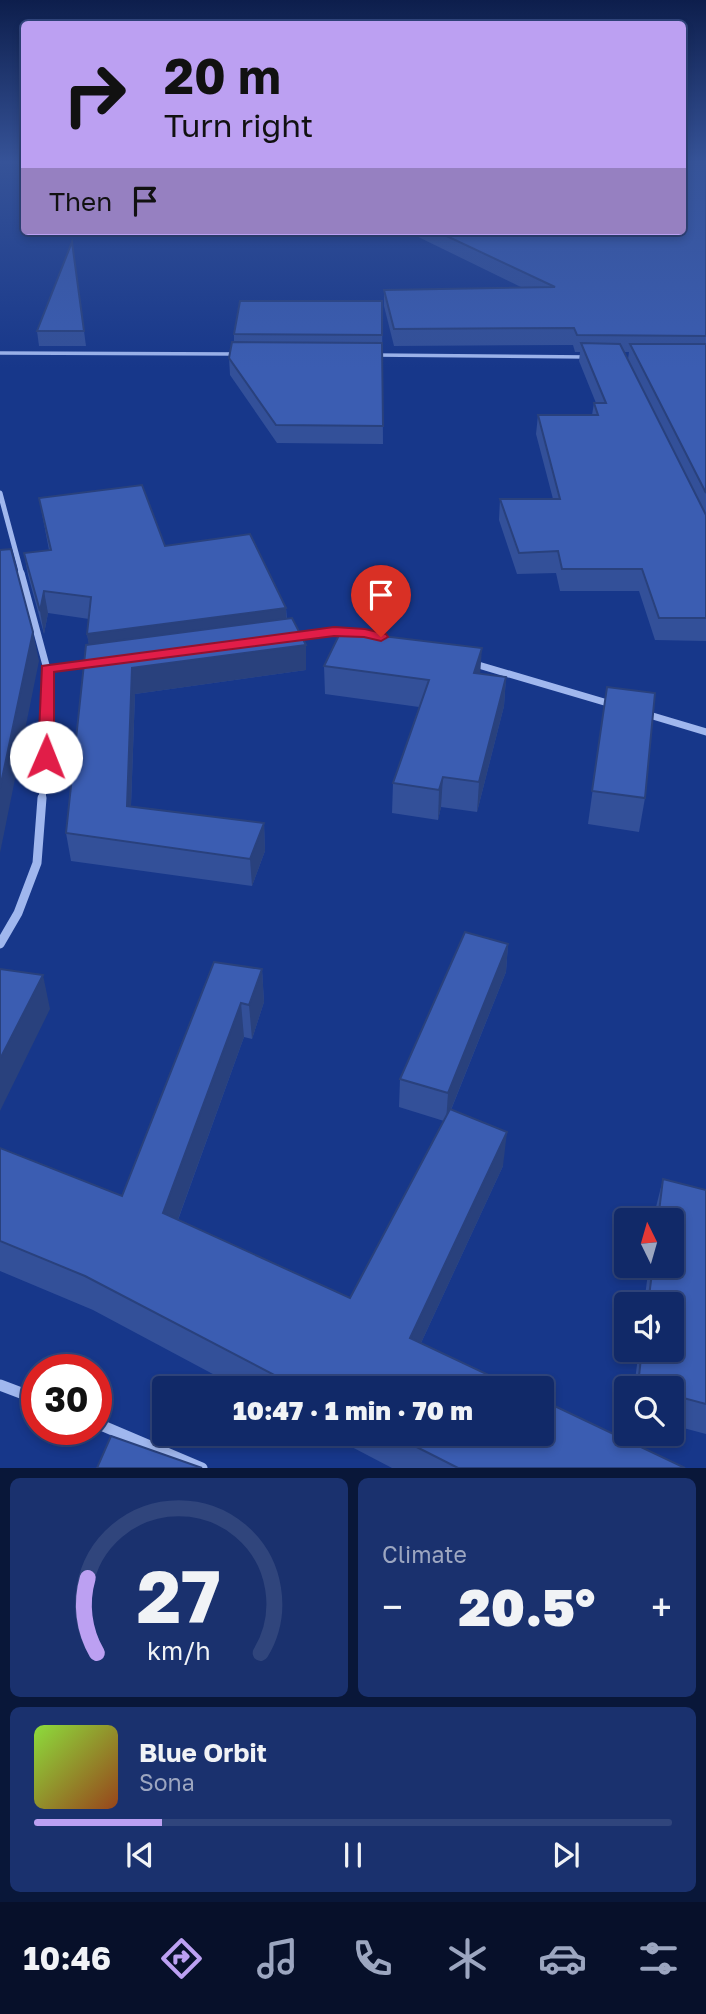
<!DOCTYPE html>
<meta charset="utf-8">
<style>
:root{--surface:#112968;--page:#1a316e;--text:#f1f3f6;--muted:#9ca6c0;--line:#30457c;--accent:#bca0f2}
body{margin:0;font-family:"Golos Text",sans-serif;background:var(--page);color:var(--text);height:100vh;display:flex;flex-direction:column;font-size:26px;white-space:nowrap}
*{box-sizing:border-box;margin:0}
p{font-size:23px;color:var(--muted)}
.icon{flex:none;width:38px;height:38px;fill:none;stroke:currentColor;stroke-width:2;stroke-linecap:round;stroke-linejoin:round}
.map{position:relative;height:1468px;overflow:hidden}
.drawer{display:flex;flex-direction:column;gap:10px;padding:10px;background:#091739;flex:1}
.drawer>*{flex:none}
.guide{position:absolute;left:21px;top:21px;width:665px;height:214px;border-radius:7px;box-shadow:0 4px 10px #0003,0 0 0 2px var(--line);background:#bca0f2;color:#111;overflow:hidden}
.needle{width:46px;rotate:355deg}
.tools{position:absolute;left:614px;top:1208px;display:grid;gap:14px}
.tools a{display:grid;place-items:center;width:70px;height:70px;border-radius:7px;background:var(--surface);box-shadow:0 4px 10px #0003,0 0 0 2px var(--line);font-size:35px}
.speed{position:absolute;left:21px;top:1354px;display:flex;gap:14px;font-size:35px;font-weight:700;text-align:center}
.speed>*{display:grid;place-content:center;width:91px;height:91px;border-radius:50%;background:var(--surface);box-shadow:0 4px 10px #0003,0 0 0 2px var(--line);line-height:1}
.speed .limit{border:10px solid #d22;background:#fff;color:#111}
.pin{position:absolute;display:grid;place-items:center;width:60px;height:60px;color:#fff;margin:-72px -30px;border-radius:50% 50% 50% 0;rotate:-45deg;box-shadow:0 0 7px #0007}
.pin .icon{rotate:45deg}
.me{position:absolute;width:77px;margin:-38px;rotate:1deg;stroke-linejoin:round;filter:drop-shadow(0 0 5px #0008)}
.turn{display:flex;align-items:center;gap:24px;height:147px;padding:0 28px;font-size:32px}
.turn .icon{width:91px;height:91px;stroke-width:2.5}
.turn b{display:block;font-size:49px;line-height:60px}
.then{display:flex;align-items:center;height:66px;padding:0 28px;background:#0003;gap:14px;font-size:26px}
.big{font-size:52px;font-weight:800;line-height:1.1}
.drawer .card{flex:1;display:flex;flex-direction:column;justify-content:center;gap:10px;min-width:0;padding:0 24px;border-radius:10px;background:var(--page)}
.drawer .dial{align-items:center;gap:0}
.dial svg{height:182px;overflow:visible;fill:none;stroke:var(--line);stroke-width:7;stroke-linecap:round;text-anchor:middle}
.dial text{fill:var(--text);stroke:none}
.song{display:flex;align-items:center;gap:21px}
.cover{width:84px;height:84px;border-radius:10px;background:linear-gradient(135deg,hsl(90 70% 55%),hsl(20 70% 35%))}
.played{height:7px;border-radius:4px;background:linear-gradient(90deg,var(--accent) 20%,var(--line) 20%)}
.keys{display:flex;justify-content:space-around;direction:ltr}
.heat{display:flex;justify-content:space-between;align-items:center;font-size:38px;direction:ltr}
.drawer .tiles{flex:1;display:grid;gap:10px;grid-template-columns:1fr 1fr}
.card:last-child{grid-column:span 2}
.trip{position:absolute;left:152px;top:1376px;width:402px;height:70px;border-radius:7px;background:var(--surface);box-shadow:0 4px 10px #0003,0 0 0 2px var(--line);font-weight:800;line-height:70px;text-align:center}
.dock{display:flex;height:112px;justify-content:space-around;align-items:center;background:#07102a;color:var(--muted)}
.dock .icon{width:49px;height:49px}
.dock .selected{color:var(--accent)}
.dock b{font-size:32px;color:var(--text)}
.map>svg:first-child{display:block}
</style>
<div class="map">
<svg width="706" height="1468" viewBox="0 0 706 1468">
<rect width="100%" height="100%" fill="#17378a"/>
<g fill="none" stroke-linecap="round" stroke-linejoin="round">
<g stroke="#a0b7ee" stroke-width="3.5">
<polyline points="0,353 237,354"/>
<polyline points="375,355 587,357"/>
</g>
<polyline stroke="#a0b7ee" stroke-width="5" points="0,493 22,575"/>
<g stroke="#a0b7ee" stroke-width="7">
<polyline points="21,573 47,669 46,757 42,800"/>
<polyline points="294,637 334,631 379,637"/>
<polyline points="475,664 611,704"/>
<polyline points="47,669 91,663"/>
<polyline points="646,714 706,732"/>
</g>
<polyline stroke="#a0b7ee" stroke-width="9" points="0,944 18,913 37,863 42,798"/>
<g stroke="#a0b7ee" stroke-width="11">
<polyline points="0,1385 37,1399"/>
<polyline points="96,1423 202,1468"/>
</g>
</g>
<g fill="#335099" fill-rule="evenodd">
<path d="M706,163V641L655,640L639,591H560L556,573L517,574L499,520L500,499H553L536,434L538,415H592L594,403H596L579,361L580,352H575L573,345L394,346L384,306V290L523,288L406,231H682ZM624,352H629L628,359Z"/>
<polygon points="382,301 383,444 277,443 230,375 229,358 234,342 234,334"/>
<polygon points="37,331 84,331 86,346 39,346"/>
<polygon points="39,498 286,608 287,619 306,645 306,670 135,694 131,806 264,823 265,851 252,886 71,861 66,833 89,644 87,634 89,619 48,613 44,634 28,575 24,553 49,550"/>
<polygon points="324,666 480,674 506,677 504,706 477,812 441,807 438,820 392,813 393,783 419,707 325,694"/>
<polygon points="607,687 645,798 639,832 588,824"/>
<polygon points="508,944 506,972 451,1110 503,1166 421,1343 516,1388 239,1388 93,1310 0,1271 0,1148 122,1196 262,969 264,1002 252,1039 244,1037 178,1220 350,1298 444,1121 399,1107 400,1079"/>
<polygon points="663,1179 706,1190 706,1434 672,1425 672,1388 634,1388 639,1349 672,1349 672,1304 644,1304 649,1265 672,1265 672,1220 655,1220 656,1207"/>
<polygon points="325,1433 542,1433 685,1468 392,1468"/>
</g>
<g fill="#29417d">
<polygon points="44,591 48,613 44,634 40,611"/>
<polygon points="286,608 287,631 91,657 87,634"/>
<polygon points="33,632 39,661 0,853 0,788"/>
<polygon points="306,645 306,670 135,694 130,833 127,806 132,668"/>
<polygon points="482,648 480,676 474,673"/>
<polygon points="506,677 504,706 477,812 479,782"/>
<polygon points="443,777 441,807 438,820 439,790"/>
<polygon points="264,823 265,851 252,886 250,859"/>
<polygon points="508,944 506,972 446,1122 448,1093"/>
<polygon points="262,969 264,1002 252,1039 249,1005"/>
<polygon points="43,975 50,1009 0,1111 0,1059"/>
<polygon points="241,1003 244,1037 168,1247 163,1213"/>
<polygon points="507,1132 503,1166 408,1371 410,1338"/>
</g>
<g fill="#3b5db2" stroke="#29417d" stroke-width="2">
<polygon points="682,163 706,163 706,336 577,335 574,328 394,329 384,290 555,287 436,231 682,231"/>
<polygon points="72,242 84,331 37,331"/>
<polygon points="240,301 382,301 382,335 234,334"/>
<polygon points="232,342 382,343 383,426 276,425 229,358"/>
<polygon points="581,343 620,344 706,515 706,618 659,618 642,569 562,569 558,551 519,553 500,499 560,499 538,415 598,415 594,403 606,403"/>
<polygon points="630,344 706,344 706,493"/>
<polygon points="142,485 165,546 250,534 286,608 87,634 91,597 44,591 40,611 24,553 51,550 39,498"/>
<polygon points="11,549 33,632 0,788 0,550"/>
<polygon points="292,618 306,645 132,668 127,806 264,823 250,859 66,833 86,645"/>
<polygon points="341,631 482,648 474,673 506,677 479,782 443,777 439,790 393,783 429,680 324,666"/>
<polygon points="607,687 655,693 645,798 592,791"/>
<polygon points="465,932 508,944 448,1093 400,1079"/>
<polygon points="214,962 262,969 249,1005 241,1003 163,1213 350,1298 450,1109 507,1132 410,1338 516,1388 299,1388 85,1276 0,1241 0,1148 122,1196"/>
<polygon points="0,969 43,975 0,1059"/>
<polygon points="663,1179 706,1190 706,1404 672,1395 672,1388 648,1388 638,1385 642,1349 672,1349 672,1304 648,1304 653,1265 672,1265 672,1220 658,1220"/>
<polygon points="542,1400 685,1468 458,1468 389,1433 542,1433"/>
<polygon points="111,1436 202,1468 97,1468"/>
</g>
<linearGradient id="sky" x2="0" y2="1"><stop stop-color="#0d1e4c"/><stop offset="0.44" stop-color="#365398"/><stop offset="1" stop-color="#365398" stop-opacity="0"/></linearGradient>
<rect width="706" height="368" fill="url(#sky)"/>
<polygon fill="#e11d48" stroke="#92132f" stroke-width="2" points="334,627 365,629 386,634 388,637 381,641 364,637 334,636 54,672 54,757 46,762 38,757 42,666"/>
</svg>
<div class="tools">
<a><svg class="needle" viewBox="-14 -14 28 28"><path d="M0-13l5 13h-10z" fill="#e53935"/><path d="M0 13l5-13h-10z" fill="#9ca6c0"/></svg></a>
<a><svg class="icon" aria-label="sound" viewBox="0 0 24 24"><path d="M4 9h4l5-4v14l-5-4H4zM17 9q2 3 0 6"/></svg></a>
<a><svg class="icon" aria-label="search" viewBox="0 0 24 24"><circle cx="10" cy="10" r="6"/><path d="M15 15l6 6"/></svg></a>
</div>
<div class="speed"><div class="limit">30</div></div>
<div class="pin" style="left:381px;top:637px;background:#d93025"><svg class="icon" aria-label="arrive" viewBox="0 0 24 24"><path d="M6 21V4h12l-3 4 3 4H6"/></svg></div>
<svg class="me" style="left:46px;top:757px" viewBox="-20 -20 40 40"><circle r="19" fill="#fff"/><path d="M0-13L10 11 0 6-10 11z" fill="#e11d48"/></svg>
<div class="trip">10:47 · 1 min · 70 m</div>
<div class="guide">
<div class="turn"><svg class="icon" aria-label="right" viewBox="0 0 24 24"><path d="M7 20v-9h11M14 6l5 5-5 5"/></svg><div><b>20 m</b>Turn right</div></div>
<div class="then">Then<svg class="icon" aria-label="arrive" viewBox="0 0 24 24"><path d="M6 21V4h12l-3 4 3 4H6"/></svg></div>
</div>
</div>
<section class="drawer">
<div class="tiles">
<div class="card dial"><svg viewBox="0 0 100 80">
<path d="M14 69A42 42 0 1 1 86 69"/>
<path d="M14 69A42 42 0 0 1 10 36" stroke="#bca0f2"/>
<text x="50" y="56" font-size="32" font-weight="700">27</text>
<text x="50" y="72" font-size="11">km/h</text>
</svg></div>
<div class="card"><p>Climate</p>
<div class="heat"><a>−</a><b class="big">20.5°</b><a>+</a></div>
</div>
<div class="card">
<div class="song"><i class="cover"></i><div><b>Blue Orbit</b><p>Sona</p></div></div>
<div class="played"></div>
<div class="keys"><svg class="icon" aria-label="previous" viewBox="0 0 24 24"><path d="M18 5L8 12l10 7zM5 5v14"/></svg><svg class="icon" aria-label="pause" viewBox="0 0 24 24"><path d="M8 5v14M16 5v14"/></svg><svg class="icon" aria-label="next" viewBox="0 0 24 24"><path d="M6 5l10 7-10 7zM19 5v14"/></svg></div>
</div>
</div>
</section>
<nav class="dock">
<b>10:46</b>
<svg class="icon selected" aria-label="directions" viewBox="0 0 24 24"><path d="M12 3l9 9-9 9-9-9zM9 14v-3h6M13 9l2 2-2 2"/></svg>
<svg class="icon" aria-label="music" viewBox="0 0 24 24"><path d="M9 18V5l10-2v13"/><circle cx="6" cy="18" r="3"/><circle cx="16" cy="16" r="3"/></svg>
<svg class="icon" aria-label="phone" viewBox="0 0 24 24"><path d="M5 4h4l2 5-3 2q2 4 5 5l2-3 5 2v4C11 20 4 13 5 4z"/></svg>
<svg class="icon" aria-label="climate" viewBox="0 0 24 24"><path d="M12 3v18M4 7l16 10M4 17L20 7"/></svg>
<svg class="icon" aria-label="car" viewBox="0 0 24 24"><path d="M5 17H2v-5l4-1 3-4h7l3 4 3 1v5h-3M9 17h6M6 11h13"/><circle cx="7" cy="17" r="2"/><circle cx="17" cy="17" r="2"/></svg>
<svg class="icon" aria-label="filters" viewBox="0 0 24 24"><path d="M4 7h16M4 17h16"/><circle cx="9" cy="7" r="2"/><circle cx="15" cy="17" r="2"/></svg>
</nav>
